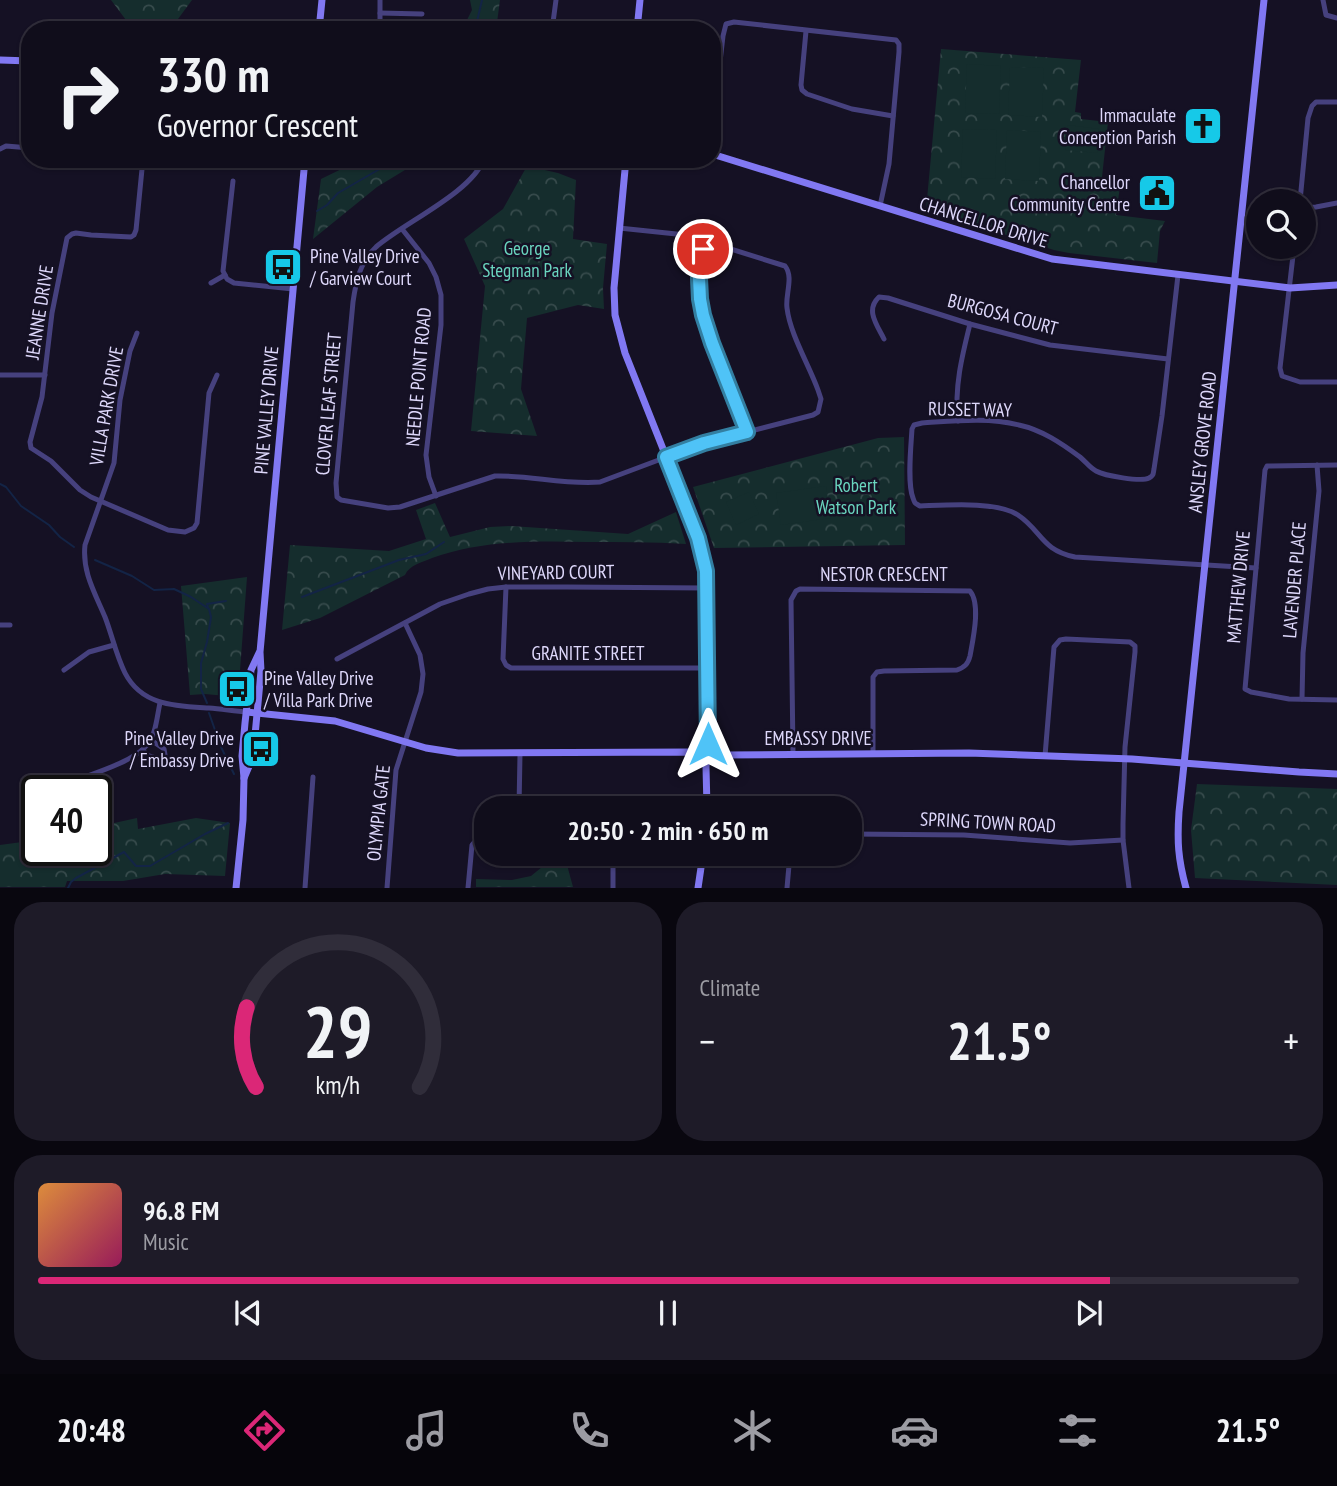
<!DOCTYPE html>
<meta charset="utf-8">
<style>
:root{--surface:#100d1b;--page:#1e1b28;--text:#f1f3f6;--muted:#9c9ca3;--line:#302d3a;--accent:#db2777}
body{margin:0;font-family:"PT Sans Narrow",sans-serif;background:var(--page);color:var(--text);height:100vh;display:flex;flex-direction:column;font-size:26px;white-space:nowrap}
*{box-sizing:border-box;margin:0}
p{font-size:23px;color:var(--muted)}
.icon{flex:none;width:38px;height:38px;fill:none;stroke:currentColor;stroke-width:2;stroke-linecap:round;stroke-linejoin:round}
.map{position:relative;height:888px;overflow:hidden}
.panel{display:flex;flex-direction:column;gap:14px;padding:14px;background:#09070f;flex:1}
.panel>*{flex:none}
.top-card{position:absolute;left:21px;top:21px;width:700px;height:147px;border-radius:28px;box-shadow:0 2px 5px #0004,0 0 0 2px var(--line);background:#100d1b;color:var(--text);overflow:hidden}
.buttons{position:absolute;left:1246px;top:189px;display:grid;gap:14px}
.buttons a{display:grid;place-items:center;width:70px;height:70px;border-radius:50%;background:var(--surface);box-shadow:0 2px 5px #0004,0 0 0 2px var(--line);font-size:35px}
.speed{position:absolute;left:21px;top:775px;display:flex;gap:14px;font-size:35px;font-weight:700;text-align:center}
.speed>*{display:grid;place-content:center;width:91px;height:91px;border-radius:50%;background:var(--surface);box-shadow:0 2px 5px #0004,0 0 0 2px var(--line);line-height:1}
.speed .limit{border:4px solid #111;border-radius:10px;background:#fff;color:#111}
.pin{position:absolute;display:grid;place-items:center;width:60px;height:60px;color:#fff;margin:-30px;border:4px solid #fff;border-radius:50%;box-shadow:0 2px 7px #0007}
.me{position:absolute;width:77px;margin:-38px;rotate:0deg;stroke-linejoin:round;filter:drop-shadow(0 0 5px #0008)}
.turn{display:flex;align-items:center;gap:24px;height:147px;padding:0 21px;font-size:32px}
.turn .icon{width:91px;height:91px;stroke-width:2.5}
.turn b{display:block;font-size:49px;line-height:60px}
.big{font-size:52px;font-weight:700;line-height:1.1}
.panel .card{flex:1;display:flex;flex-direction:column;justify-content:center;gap:10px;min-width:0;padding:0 24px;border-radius:28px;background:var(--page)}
.panel .dial{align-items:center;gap:0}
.dial svg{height:182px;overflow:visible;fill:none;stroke:var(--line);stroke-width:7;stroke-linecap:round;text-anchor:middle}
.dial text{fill:var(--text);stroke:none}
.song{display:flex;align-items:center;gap:21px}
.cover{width:84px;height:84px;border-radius:10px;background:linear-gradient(135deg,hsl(30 70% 55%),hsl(330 70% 35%))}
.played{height:7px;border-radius:4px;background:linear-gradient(90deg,var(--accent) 85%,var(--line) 85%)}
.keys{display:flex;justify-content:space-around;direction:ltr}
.heat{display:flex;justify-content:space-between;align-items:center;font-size:38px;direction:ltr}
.panel .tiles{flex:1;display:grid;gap:14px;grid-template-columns:1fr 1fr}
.card:last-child{grid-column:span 2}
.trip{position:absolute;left:474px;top:796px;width:388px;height:70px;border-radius:28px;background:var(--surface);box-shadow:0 2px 5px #0004,0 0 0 2px var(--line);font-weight:700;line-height:70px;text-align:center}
.dock{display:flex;height:112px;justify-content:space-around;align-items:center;background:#06050b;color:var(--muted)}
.dock .icon{width:49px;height:49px}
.dock .current{color:var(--accent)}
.dock b{font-size:32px;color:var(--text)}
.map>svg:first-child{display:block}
</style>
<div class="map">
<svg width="1337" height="888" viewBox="0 0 1337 888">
<defs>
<pattern id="forest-crowns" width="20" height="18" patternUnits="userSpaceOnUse" patternTransform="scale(1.75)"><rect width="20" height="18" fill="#152d2d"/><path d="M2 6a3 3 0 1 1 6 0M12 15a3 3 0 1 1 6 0" fill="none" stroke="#374b4c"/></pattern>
</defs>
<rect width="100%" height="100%" fill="#151124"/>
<g fill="url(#forest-crowns)">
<polygon points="111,0 192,0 178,19 132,28"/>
<polygon points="470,0 500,0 496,30 462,30 472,10"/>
<polygon points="941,49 1081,60 1075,112 1081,113 1081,119 1108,122 1102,177 1121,179 1116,215 1165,221 1160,231 1157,263 1069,253 1054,250 926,210"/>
<polygon points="362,159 423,159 377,187 313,239 321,179"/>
<polygon points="527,166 558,173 576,180 573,239 607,244 603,288 604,309 578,305 527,318 521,389 537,436 471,431 485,286 464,239 503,209"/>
<polygon points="904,437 905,545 714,548 693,487 878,438"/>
<path d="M435,503L450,537L490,527L511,526L628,534L676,512L686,544C653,542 620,542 588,542C534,541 484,540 432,558C423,562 409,565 405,575L320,618L282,630L290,545L389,551L426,539L416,510Z"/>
<polygon points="247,577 238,697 205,694 190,695 181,586"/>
<polygon points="1197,784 1337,789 1337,885 1195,878 1191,830"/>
<polygon points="137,818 138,829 196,818 230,823 225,876 165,874 123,881 67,881 65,887 0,887 0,845 37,840 37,850 96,850 96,827"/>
<polygon points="558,854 564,854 573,887 476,887 476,879 512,880 531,876"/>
</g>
<g fill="#152d2d">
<polygon points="967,64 1001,66 999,114 965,113"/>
<polygon points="1010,67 1044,68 1042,117 1008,115"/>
<polygon points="1068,125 1099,129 1097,153 1065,150"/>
<polygon points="963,129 997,130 995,179 961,177"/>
<polygon points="1007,130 1041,132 1039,181 1005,179"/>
<polygon points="826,486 831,518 781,525 776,493"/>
<polygon points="749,492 759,514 736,525 726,502"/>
</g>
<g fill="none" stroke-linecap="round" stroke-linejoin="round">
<g stroke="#132446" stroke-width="2">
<polyline points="475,30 482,0"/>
<polyline points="317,211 327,205 338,193 397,159"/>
<polyline points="0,484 6,487 21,506 49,525 60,537 74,547"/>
<polyline points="95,560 132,576 154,590 174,589 191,597 209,609 211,617 207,642 201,663 201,689 207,703"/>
<polyline points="302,597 399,560 426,554 444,542"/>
<polyline points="208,608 207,604 226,601"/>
<polyline points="209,713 221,747 234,774"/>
<polyline points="68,888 71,882 76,878 124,852 136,866 150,866 205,834 228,823"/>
</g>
<g stroke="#46417e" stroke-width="5">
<polyline points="1323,0 1326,15 1337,18"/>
<polyline points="380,13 422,14"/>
<polyline points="285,30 289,30"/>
<polyline points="380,30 380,0"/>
<polyline points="552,30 556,0"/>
<polyline points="806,31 801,85 802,90 807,94 852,109 893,116"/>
<polyline points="712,131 723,36 726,24 734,22 896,40 899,44 899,52 889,164 880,206"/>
<polyline points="0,149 6,146 30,148"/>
<polyline points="143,159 136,230 134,235 131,237 91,235 76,233 72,234 67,238 52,313 42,397 30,442 31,448 51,461 80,490 91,497 168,530 185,532 194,528 197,523 209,393 217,375"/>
<path d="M484,159C471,193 405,222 376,247C360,262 356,281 353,302L336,483L337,497L341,500L388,508L400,507L495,476C530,475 564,485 600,482L704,443L813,415L818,412L821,399L818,390C809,365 790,334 787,308C785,295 794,277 785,266L686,235L619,228"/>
<polyline points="233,181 223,271 227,279 234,283 293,289"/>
<polyline points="1300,201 1308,118 1312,106 1316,102 1337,102"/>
<polyline points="1304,208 1316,207 1337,203"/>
<polyline points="402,229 429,263 436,277 441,295 441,325 426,455 429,477 436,496"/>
<polyline points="704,241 699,278 700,298 703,315 712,343 747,432"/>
<polyline points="1294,247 1280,368 1282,376 1300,382 1337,382"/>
<path d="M1178,275L1162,416L1154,469C1153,474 1154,475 1149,478C1141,482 1105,476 1096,471C1090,468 1086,462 1080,457C1061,443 1042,430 1019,425C988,417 954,421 922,423L914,425L912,429C911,446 907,483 913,498C915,504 915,503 920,506C947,505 997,501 1018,515C1042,531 1041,550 1075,557L1256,568"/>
<polyline points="211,283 225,275"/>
<path d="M137,333L130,351L120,400L114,463L85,545C82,572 95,593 105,617C112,635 116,655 125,673C142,706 176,706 209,708C222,709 234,711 247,712"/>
<path d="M884,339C877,325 865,310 879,297L888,298L970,324L1050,345L1168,359"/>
<polyline points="0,375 45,375"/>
<path d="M958,421C954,388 962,356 970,324"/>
<polyline points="1337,465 1271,466 1267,466 1265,470 1245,689 1251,692 1289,699 1337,700"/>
<polyline points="506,587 503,659 506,665 511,668 708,668"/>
<polyline points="0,625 10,625"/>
<polyline points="337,659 440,604 469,594 488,589 506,587 567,587 707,588"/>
<polyline points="64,670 89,652 114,645"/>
<polyline points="1302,699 1303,653 1319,491 1317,465"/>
<polyline points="142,750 149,756 162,760 165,755 164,749 151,740"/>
<path d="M793,753L791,600L796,591L800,589L970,591C981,604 973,639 970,656C968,664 965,667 957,670L884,671L877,672L873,677V753"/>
<polyline points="1045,756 1054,647 1060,640 1066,639 1130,642 1135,646 1135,652 1125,747 1123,824 1123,840 1129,888"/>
<path d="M63,785C85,776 133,763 147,745C156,735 157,716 160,703"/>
<polyline points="519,808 520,754"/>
<polyline points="850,834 964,835 1070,843 1123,840"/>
<polyline points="305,888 313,777"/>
<polyline points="387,888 396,770 421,692 423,674 420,655 405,623"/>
<polyline points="468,888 472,845 477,839 486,839"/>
<polyline points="613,888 613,854"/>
<polyline points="787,888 790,854"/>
</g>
<g stroke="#8178f2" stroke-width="7">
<polyline points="319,30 322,0"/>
<polyline points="637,30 640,0"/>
<polyline points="0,60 30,61"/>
<polyline points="712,154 1052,259 1290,288 1337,285"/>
<polyline points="626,159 614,288 615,315 625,353 694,527 704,561 707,588 709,717 706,767 707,808"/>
<polyline points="247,712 335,721 426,748 458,753 691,752 723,755 969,753 1132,759 1299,772 1337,774"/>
<polyline points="244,778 253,757 261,671 260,652 304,170 302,159"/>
<polyline points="236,888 243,820 244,778 242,756 245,723 251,670 259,653"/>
<polyline points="698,888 703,854"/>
<path d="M1186,888C1178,859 1177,841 1179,812L1264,0"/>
</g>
</g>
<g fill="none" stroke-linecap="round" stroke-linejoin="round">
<g stroke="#337fa1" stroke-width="18">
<polyline id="route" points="703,249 699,278 700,299 703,315 712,343 747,432 704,443 666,457 698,538 706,571 708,744"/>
</g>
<use href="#route" stroke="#4fc3f7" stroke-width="12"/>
</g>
<defs>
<g id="church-square" transform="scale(2.0125)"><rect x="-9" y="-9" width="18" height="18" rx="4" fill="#16c9e8" stroke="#151124"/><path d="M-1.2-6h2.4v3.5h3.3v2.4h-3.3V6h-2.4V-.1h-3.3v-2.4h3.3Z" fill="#111"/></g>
<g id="civic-square" transform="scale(2.0125)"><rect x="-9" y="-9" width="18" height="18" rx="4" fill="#16c9e8" stroke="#151124"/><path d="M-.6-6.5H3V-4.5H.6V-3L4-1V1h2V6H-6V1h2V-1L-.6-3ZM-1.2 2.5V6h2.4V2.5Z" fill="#111"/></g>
<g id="bus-square" transform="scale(2.0125)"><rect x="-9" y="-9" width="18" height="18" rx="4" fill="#16c9e8" stroke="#151124"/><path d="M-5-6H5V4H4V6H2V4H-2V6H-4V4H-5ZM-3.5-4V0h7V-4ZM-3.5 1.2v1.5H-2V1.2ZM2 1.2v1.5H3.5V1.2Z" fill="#111"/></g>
</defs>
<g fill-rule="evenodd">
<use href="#church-square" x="1203" y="126"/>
<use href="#civic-square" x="1157" y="193"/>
<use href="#bus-square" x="283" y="267"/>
<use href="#bus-square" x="237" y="689"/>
<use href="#bus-square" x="261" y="749"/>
</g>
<g text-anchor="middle" stroke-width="5" stroke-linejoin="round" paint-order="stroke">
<g font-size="19" fill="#ded8fb" stroke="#151124" text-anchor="end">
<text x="1176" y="122">Immaculate<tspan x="1176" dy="22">Conception Parish</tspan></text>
<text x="1130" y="189">Chancellor<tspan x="1130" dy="22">Community Centre</tspan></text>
<text x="310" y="263" text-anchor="start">Pine Valley Drive<tspan x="310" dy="22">/ Garview Court</tspan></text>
<text x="264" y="685" text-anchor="start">Pine Valley Drive<tspan x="264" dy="22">/ Villa Park Drive</tspan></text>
<text x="234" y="745">Pine Valley Drive<tspan x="234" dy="22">/ Embassy Drive</tspan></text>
</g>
<g font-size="19" fill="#ded8fb" stroke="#151124">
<text transform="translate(984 222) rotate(17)" y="7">CHANCELLOR DRIVE</text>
<text transform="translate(39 312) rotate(-81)" y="7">JEANNE DRIVE</text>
<text transform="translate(1003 314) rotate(15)" y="7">BURGOSA COURT</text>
<text transform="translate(418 377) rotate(-85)" y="7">NEEDLE POINT ROAD</text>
<text transform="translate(328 404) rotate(-85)" y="7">CLOVER LEAF STREET</text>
<text transform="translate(106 406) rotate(-80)" y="7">VILLA PARK DRIVE</text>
<text transform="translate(970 409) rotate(1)" y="7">RUSSET WAY</text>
<text transform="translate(266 410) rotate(-85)" y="7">PINE VALLEY DRIVE</text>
<text transform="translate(1202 442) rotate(-84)" y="7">ANSLEY GROVE ROAD</text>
<text transform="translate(556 572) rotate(-1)" y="7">VINEYARD COURT</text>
<text x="884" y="581">NESTOR CRESCENT</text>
<text transform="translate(1294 580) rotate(-85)" y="7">LAVENDER PLACE</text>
<text transform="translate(1238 587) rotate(-85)" y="7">MATTHEW DRIVE</text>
<text x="588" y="660">GRANITE STREET</text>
<text x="818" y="745">EMBASSY DRIVE</text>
<text transform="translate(378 813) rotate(-84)" y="7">OLYMPIA GATE</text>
<text transform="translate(988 822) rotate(3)" y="7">SPRING TOWN ROAD</text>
</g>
<g font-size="19" fill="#6ad5bf" stroke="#151124">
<text x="527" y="255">George<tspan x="527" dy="22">Stegman Park</tspan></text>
<text x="856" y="492">Robert<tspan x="856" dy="22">Watson Park</tspan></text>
</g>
</g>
</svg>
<div class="buttons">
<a><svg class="icon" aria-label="search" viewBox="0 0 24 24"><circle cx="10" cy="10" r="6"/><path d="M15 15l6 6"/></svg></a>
</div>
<div class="speed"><div class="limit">40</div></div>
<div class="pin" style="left:703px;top:249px;background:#d93025"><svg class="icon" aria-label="arrive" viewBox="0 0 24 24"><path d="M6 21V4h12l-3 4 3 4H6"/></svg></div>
<svg class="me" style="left:708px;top:744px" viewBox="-20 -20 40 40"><path d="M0-17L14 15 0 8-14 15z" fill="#4fc3f7" stroke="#fff" stroke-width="4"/></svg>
<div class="trip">20:50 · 2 min · 650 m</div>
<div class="top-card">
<div class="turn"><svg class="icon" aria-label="right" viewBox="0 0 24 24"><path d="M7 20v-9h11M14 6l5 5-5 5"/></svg><div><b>330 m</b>Governor Crescent</div></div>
</div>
</div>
<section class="panel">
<div class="tiles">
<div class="card dial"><svg viewBox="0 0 100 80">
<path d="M14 69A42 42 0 1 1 86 69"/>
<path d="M14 69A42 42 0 0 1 10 34" stroke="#db2777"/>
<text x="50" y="56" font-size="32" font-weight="700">29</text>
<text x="50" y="72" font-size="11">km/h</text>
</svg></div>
<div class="card"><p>Climate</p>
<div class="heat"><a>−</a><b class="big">21.5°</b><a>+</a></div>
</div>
<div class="card">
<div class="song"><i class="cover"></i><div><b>96.8 FM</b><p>Music</p></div></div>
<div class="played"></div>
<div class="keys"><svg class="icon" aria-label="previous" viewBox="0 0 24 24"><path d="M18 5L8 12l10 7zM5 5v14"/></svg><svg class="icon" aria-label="pause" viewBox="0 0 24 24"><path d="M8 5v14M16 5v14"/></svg><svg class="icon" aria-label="next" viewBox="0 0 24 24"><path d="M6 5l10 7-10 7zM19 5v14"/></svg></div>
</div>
</div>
</section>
<nav class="dock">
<b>20:48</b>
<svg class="icon current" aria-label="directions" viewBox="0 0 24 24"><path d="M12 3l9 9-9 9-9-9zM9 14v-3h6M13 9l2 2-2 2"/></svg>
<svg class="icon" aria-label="music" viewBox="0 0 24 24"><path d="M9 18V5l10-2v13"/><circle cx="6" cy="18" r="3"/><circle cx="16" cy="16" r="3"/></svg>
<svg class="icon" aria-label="phone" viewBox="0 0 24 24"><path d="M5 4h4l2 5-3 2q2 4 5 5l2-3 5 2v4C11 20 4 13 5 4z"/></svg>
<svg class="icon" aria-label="climate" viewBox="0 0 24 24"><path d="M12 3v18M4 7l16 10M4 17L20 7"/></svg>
<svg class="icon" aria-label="car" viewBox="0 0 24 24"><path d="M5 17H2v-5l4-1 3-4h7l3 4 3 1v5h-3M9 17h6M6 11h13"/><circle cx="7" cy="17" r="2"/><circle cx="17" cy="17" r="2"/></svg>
<svg class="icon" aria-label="filters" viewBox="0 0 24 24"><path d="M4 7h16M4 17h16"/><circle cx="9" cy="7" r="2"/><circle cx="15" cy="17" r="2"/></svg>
<b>21.5°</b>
</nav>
